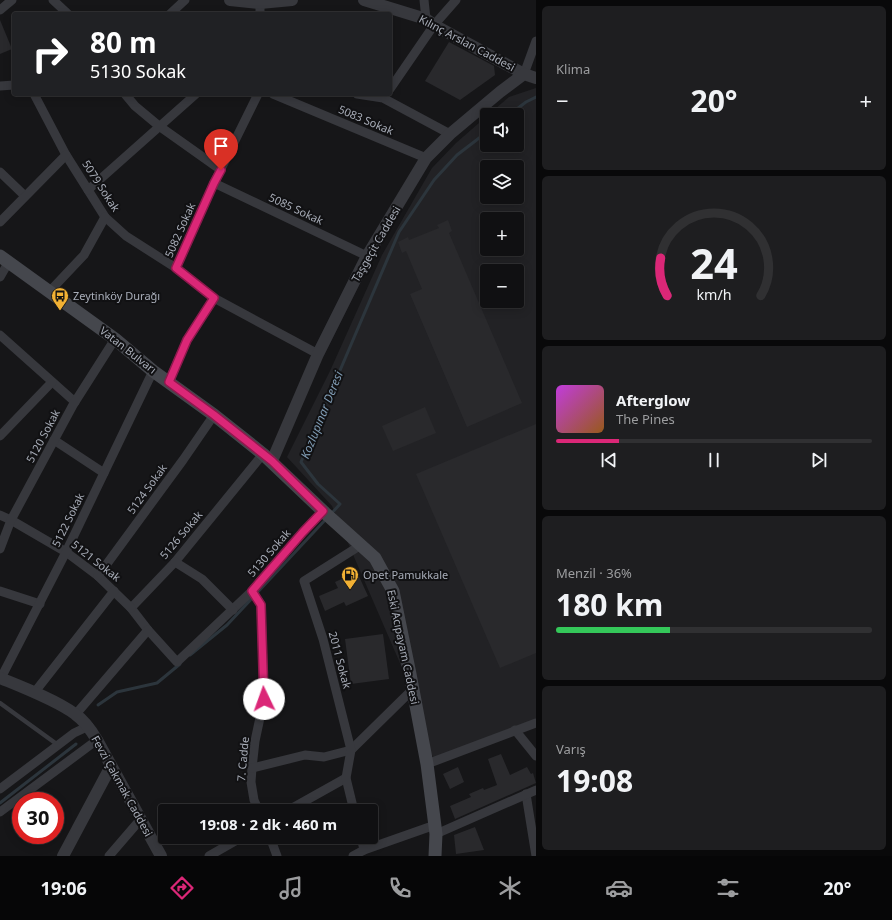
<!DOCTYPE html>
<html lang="tr">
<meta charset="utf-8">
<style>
:root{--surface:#101012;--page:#1e1e20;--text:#f1f3f6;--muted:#9c9d9f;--line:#303032;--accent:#db2777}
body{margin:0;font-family:"Noto Sans",sans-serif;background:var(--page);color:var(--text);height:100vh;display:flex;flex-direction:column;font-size:15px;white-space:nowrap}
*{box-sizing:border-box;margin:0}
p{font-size:13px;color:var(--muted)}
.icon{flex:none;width:22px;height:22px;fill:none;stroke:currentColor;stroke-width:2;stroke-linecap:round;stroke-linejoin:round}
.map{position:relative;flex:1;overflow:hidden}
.side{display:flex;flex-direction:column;gap:6px;padding:6px;background:#09090a;width:356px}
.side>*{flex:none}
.hud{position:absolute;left:12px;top:12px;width:380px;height:84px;border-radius:4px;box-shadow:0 2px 10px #0003,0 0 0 1px var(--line);background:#202124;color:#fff;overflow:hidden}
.controls{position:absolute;left:480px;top:108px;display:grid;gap:8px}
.controls a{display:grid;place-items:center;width:44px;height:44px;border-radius:4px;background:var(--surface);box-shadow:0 2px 10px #0003,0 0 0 1px var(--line);font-size:20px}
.speed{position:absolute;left:12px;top:792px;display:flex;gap:8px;font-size:20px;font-weight:700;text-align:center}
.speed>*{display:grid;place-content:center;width:52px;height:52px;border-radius:50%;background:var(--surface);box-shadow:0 2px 10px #0003,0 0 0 1px var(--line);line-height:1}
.speed .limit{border:6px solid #d22;background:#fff;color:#111}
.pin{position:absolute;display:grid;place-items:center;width:34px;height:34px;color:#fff;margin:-41px -17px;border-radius:50% 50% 50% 0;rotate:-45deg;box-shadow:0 0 4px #0007}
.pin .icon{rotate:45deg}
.me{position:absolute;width:44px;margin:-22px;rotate:357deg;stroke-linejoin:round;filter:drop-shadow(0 0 3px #0008)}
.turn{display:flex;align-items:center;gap:14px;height:84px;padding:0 12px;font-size:18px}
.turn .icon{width:52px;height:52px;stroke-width:2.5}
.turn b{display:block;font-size:28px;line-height:34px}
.big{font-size:30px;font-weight:700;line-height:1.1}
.side .tile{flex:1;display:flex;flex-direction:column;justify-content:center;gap:6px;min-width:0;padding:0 14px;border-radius:6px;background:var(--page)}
.side .dial{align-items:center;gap:0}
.dial svg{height:104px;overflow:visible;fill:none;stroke:var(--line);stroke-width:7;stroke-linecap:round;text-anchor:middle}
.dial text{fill:var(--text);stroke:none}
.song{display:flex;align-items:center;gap:12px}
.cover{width:48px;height:48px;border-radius:6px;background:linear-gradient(135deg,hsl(290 70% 55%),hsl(30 70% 35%))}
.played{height:4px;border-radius:2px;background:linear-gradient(90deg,var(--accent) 20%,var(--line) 20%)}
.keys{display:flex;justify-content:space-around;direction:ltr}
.heat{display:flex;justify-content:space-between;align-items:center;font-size:22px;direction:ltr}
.charge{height:6px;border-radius:3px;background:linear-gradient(90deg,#34c759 36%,var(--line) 0)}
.trip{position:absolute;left:158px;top:804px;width:220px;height:40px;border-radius:4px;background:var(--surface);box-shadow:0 2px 10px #0003,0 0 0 1px var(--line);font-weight:700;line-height:40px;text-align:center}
.tabs{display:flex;height:64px;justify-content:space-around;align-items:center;background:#060607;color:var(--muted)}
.tabs .icon{width:28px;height:28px}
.tabs .on{color:var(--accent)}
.tabs b{font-size:18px;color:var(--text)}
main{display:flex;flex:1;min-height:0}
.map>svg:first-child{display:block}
</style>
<main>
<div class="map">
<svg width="536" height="856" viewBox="0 0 536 856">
<rect width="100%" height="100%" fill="#161618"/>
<path fill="#222225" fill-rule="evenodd" d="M536,88V723L435,760L422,739L409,684L332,506L287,457L330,371L382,255L432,168L456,143L487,116V145H517V115H488L509,97ZM487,167H517V197H487ZM487,219H517V249H487ZM487,271H517V301H487Z"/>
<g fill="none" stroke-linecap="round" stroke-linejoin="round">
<g stroke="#2c353c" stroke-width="3">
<polyline points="509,115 526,102 536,97"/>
<polyline points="331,514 340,504 318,484 301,462 399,232 434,180 457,155 487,132"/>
<polyline points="190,655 227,625 326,519"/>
<polyline points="98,705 117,692 157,683 180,664"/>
<polyline points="0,803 76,744"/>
</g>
</g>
<g fill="#29292c">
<polygon points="0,20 12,49 0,54"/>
<polygon points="449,42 494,66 495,75 460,100 425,81"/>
<polygon points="448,220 452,231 449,233 522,403 467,427 410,294 422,289 406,251 402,253 398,242 408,237 409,240 439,228 437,225"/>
<polygon points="425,407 436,433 393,451 382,426"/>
<polygon points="536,424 536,653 500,668 416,474"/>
<polygon points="357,572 368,596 346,606 344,602 325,611 319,596 338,588 335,582"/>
<polygon points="383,634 389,679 351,684 345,639"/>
<polygon points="501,754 510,775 527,767 531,774 533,773 536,783 455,819 450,806 471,797 469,794 483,788 484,790 497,785 488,759"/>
<polygon points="458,767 464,782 450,789 443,774"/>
<polygon points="475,827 484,850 456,854 454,835"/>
</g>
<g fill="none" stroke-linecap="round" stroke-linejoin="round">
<polyline stroke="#37383d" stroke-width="4.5" points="0,703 58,745"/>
<g stroke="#37383d" stroke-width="9">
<polyline points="53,0 68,14"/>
<polyline points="424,0 426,19"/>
<polyline points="0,10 12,0"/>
<polyline points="170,14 185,0"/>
<polyline points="260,14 260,3"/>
<polyline points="524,74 536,41"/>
<polyline points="0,86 14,85"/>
<polyline points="390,89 434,25 456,0"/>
<polyline points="34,94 66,155 105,217 126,236 176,268 214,298 318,354"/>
<polyline points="125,94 135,106 159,126 221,170"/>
<polyline points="273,94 426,158"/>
<polyline points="357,94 383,98 450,134"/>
<polyline points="0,172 25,196"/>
<polyline points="214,183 367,256"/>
<polyline points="88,190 196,94"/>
<polyline points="0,222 66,155"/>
<polyline points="176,268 214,183 258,94"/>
<polyline points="0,277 8,263"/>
<polyline points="49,292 84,255 105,217"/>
<polyline points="0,335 75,402"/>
<polyline points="169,381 187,340 214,298"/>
<polyline points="0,436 52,382"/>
<polyline points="54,440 104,473"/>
<polyline points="263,454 175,562 131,608 148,630 177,662 252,591 303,532 323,511"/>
<polyline points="0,515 11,520 66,552 98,576 131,608"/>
<polyline points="0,549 11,520 73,405 115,339"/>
<polyline points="175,562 202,579 233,610"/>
<polyline points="98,576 183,460 214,415"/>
<polyline points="0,591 40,604"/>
<polyline points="252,591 261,605 264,699 255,741 252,768 251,782 254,800 259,811"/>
<polyline points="1,678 66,552 153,371"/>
<polyline points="34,693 114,591"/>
<polyline points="76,714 148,630"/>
<polyline points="515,730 536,756"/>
<polyline points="351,750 412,690"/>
<polyline points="427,764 536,723"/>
<polyline points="252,768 305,755 324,757 351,750"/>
<polyline points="0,789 74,733 89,726"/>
<polyline points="526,794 536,856"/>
<polyline points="287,811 346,778"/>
<polyline points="354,811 346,778 351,750 323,639 304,581 361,545"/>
<polyline points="0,812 97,740"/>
<polyline points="436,834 536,790"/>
<polyline points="270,837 277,856"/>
<polyline points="361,837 364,850"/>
<polyline points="109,856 140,820"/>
<polyline points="209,856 242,837"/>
<polyline points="353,856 364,850 435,825"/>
</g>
<g stroke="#37383d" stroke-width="12">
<polyline points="230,0 260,3 292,0"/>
<polyline points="364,0 426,19 434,25 524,74"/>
<polyline points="272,461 318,354 367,256 426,158 450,134 500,92 524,74 536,78"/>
<path d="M0,678C22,687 56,700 75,714C85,721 91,730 97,740L161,856"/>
<polyline points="63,856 111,766"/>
</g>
<polyline stroke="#45474d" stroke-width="13" points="0,256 115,339 153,371 214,415 263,454 325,513 375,558 393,591 410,674 427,764 436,834 435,856"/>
</g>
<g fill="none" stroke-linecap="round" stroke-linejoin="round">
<g stroke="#8e194d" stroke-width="10">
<polyline id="route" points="221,170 214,183 176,268 214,298 187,340 169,382 214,415 272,461 323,511 303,532 252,591 261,605 264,699"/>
</g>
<use href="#route" stroke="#db2777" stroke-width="7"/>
</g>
<defs>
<g id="bus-pin" transform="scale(0.9)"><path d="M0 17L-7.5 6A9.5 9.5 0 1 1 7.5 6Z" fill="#f2b134" stroke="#111113"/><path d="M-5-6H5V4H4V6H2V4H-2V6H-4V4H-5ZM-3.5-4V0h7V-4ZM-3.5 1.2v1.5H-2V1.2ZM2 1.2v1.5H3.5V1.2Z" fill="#111"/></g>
<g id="fuel-pin" transform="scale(0.9)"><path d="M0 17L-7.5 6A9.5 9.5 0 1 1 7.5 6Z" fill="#f2b134" stroke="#111113"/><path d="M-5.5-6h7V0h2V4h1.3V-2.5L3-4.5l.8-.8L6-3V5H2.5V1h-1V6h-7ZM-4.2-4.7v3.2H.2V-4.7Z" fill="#111"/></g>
</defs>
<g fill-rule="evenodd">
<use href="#bus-pin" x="60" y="296"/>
<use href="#fuel-pin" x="350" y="575"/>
</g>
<g text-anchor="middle" stroke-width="4" stroke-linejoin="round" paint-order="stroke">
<g font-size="11" fill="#a8adb8" stroke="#111113">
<text transform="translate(467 43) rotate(28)" y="4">Kılınç Arslan Caddesi</text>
<text transform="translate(366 120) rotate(23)" y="4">5083 Sokak</text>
<text transform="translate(101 186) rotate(57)" y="4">5079 Sokak</text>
<text transform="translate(296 209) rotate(25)" y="4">5085 Sokak</text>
<text transform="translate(180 230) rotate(-66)" y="4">5082 Sokak</text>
<text transform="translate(376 244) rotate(-60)" y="4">Taşgeçit Caddesi</text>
<text transform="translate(128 350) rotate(38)" y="4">Vatan Bulvarı</text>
<text transform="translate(43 436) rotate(-62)" y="4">5120 Sokak</text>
<text transform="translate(147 489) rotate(-54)" y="4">5124 Sokak</text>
<text transform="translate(68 520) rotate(-64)" y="4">5122 Sokak</text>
<text transform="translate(181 535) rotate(-50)" y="4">5126 Sokak</text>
<text transform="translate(269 553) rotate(-49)" y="4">5130 Sokak</text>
<text transform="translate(96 561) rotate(38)" y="4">5121 Sokak</text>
<text transform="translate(403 647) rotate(78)" y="4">Eski Acıpayam Caddesi</text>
<text transform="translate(340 660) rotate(75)" y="4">2011 Sokak</text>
<text transform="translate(243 759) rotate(-85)" y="4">7. Cadde</text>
<text transform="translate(122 786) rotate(61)" y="4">Fevzi Çakmak Caddesi</text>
</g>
<g font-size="11" fill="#a8adb8" stroke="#111113" text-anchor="start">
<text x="73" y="300">Zeytinköy Durağı</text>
<text x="363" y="579">Opet Pamukkale</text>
</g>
<g font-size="12" font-style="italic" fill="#7f9bb3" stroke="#111113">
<text transform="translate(322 415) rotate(-68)" y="4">Kozlupınar Deresi</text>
</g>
</g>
</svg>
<div class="controls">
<a><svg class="icon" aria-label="sound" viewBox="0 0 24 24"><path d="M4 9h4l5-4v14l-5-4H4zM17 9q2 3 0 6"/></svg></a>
<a><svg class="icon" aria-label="layers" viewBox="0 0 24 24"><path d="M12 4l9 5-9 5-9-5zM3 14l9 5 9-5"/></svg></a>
<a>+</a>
<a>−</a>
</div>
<div class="speed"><div class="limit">30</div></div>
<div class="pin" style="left:221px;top:170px;background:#d93025"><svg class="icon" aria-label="arrive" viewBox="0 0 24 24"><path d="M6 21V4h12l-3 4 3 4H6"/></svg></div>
<svg class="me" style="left:264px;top:699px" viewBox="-20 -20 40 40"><circle r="19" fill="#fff"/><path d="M0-13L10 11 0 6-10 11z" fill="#db2777"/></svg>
<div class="trip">19:08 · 2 dk · 460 m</div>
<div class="hud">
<div class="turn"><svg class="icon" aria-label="right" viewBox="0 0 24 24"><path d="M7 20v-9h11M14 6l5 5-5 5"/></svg><div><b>80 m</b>5130 Sokak</div></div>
</div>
</div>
<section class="side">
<div class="tile"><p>Klima</p>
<div class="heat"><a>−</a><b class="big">20°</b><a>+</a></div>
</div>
<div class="tile dial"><svg viewBox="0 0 100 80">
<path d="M14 69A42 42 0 1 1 86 69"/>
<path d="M14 69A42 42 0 0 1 9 40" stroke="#db2777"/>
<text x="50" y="56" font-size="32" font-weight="700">24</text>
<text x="50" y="72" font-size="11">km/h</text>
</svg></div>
<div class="tile">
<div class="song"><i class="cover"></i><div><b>Afterglow</b><p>The Pines</p></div></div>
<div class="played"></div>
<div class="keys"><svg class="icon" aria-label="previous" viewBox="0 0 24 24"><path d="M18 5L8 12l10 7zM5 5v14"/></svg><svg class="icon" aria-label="pause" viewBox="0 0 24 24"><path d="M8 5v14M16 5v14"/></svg><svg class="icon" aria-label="next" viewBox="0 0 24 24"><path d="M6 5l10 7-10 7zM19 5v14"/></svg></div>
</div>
<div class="tile"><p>Menzil · 36%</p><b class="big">180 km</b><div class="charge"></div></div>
<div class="tile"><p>Varış</p><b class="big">19:08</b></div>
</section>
</main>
<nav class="tabs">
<b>19:06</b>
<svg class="icon on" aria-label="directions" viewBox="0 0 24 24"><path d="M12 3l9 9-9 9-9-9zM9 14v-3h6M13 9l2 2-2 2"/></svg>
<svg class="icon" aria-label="music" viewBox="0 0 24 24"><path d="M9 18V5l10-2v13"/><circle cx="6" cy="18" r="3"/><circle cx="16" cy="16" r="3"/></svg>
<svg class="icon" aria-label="phone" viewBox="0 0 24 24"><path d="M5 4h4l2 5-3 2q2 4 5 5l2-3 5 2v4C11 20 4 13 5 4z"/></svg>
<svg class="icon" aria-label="climate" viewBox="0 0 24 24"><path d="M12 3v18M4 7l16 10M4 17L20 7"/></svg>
<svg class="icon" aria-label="car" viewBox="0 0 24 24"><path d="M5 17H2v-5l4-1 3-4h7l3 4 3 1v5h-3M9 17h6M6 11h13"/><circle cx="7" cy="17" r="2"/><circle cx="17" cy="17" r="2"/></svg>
<svg class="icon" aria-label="filters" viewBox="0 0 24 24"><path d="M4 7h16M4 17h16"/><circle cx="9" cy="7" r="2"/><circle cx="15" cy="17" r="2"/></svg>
<b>20°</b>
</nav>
